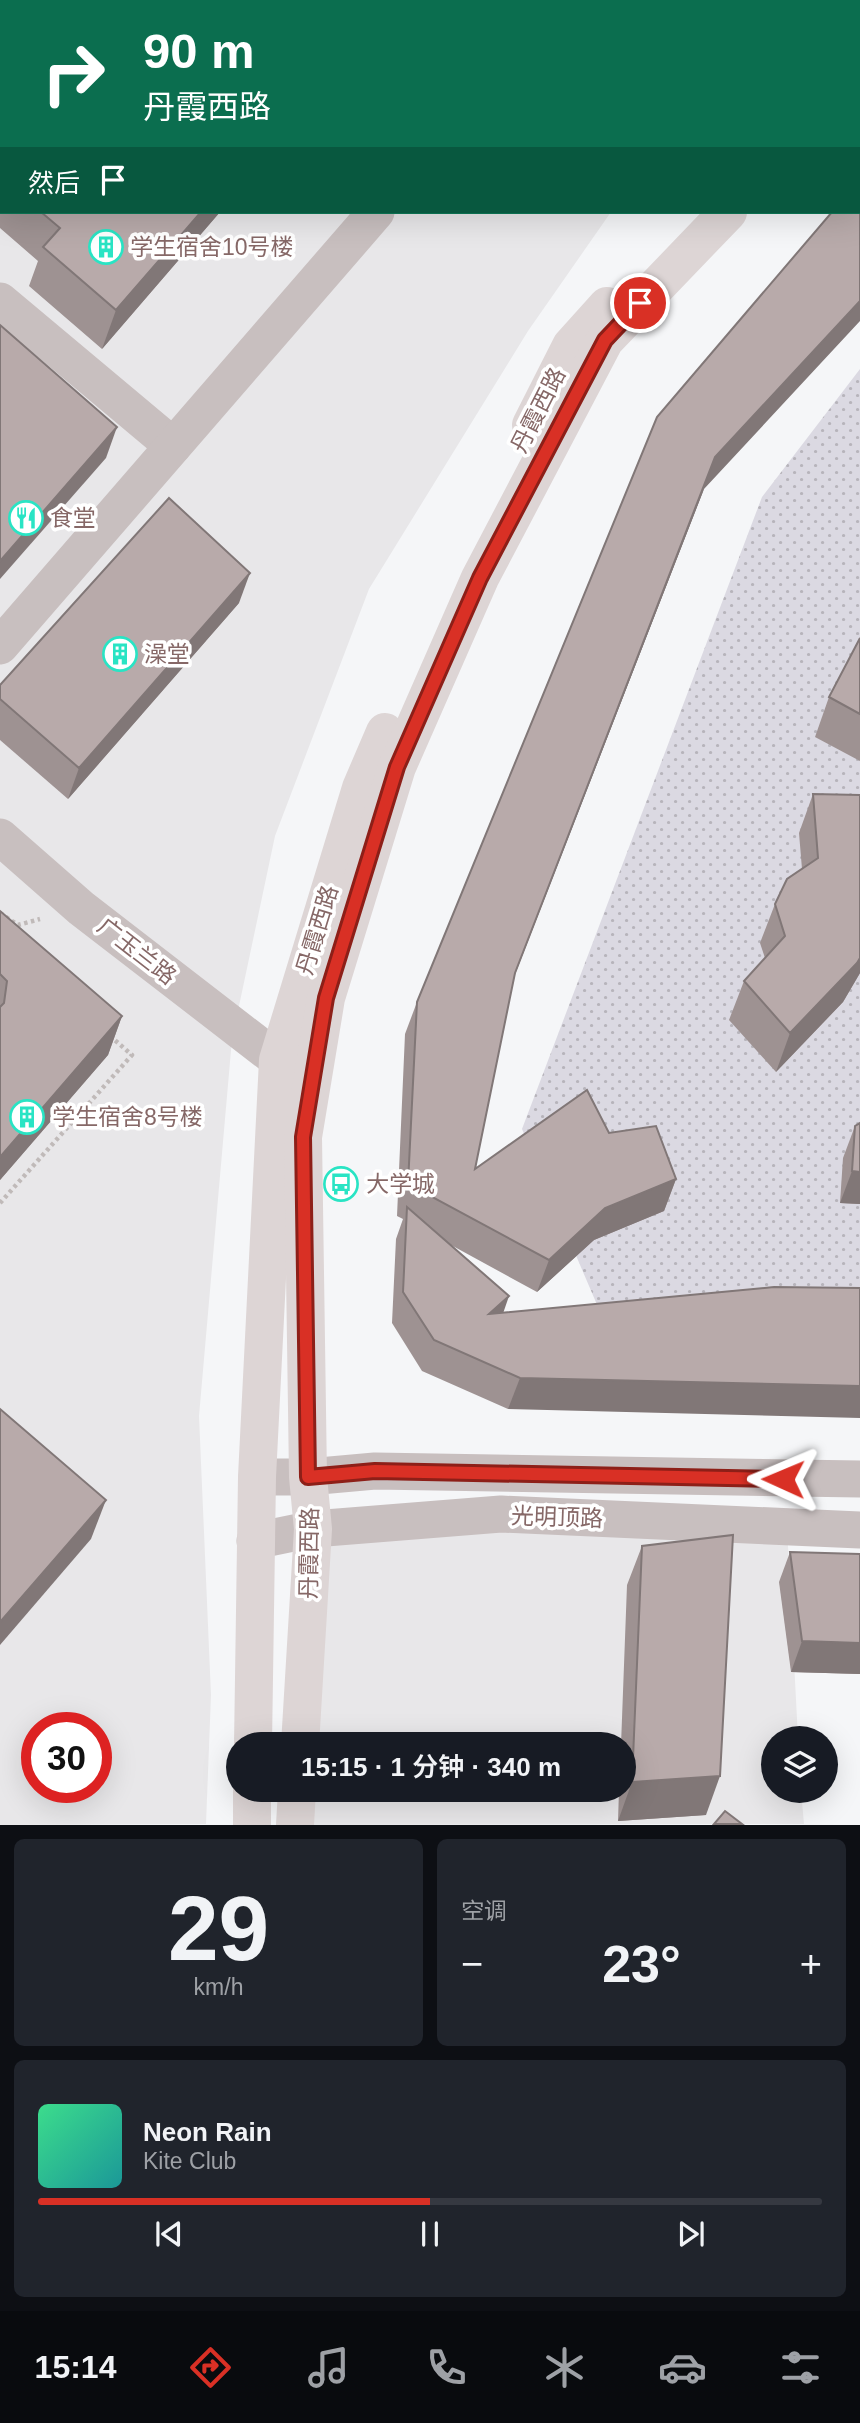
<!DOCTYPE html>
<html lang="zh">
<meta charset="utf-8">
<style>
:root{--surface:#171b24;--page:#20242c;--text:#f1f3f6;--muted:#9ea1a6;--line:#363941;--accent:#d93025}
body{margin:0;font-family:Helvetica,"Noto Sans SC",sans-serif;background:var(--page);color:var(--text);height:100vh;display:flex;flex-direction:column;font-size:26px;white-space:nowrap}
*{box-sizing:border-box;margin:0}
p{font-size:23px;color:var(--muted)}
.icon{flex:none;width:38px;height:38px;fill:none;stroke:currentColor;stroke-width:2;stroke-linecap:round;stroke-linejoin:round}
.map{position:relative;height:1825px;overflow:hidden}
.sheet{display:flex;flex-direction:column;gap:14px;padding:14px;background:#0d0f14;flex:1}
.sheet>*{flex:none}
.guide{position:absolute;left:0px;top:0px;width:861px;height:214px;box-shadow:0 7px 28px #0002;background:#0b6e4f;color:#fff;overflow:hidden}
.controls{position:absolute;left:761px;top:1726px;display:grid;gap:14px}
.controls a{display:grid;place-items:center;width:77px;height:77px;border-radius:50%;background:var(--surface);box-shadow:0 7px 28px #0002;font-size:35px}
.speed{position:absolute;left:21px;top:1712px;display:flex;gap:14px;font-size:35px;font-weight:700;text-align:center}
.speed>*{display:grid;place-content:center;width:91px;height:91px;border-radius:50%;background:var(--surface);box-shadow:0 7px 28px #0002;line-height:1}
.speed .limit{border:10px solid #d22;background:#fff;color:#111}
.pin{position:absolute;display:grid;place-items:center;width:60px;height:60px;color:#fff;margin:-30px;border:4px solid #fff;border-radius:50%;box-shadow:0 2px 7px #0007}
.me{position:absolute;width:77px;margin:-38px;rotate:271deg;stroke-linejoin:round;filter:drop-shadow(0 0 5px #0008)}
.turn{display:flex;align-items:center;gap:24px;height:147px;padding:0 28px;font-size:32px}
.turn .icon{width:91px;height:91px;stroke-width:2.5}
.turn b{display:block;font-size:49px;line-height:60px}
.then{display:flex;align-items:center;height:66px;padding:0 28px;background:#0003;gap:14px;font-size:26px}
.big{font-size:52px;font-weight:600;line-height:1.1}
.sheet .tile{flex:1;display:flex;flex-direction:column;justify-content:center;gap:10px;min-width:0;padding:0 24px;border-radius:10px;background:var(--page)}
.sheet .dial{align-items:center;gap:0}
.dial b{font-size:91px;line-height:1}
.song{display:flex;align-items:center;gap:21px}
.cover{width:84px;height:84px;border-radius:10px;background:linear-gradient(135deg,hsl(150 70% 55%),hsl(180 70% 35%))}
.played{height:7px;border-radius:4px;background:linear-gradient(90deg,var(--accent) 50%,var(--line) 50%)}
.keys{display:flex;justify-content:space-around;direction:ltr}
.heat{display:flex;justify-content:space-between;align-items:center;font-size:38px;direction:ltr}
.sheet .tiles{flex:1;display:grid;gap:14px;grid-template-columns:1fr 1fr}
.tile:last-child{grid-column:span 2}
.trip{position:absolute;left:226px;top:1732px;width:410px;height:70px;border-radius:35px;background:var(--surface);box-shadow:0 7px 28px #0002;font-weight:600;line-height:70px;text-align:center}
.tab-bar{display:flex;height:112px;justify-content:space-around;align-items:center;background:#090b0e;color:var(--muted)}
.tab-bar .icon{width:49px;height:49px}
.tab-bar .selected{color:var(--accent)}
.tab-bar b{font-size:32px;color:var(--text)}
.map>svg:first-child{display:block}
</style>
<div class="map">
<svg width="860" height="1825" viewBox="0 0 860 1825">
<defs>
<pattern id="grass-dots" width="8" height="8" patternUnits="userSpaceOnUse" patternTransform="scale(1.75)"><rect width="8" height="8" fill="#dbd9e2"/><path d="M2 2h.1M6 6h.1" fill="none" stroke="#b7b4bb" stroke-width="1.8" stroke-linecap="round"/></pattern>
</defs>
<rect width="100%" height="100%" fill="#f5f6f8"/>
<g fill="#e8e7e9" fill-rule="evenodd">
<path d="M0,0H792L2,2V212H611L528,331L369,589L275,836L232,1039L199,1416L211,1695L206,1824L0,1825ZM37,1727H96V1787H37Z"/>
<polygon points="787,1527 798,1738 774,1738 774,1790 801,1790 804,1824 295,1825 297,1790 623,1790 623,1745 300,1745 313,1529"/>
</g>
<polygon fill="url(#grass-dots)" points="860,369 860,1288 769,1288 601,1314 522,1129 762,497"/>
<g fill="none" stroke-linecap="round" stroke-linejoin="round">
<g stroke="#c0bab9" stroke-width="4.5" stroke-dasharray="3.5 3.5" stroke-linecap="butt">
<polyline points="0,913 18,925 40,919"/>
<polyline points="0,1203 132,1055 110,1036"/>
</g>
<g stroke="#c8bfbf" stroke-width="37">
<polyline points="252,0 254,2"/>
<polyline points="0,301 173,446"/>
<polyline points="0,646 376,212"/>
<polyline points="0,837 81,908 278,1060"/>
<polyline points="257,1477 308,1477 375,1471 860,1479"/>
<polyline points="255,1541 313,1529 501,1514 860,1530"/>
</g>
<g stroke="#ddd5d5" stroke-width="38">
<polyline points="859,32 860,31"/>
<polyline points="859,76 860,75"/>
<polyline points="531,425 571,346 607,306"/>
<polyline points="253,1745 257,1477 278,1060 361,788 385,732"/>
<polyline points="300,1745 313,1529 308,1477 303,1137 326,998 397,767 480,578 605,340 728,212"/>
<polyline points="252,1825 252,1790"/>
<polyline points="295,1825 297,1790"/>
</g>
</g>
<g fill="#9e9292">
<polygon points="0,0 224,0 226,2 2,2 2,212 220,212 102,349 29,286 38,261 0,228"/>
<polygon points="704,489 514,977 475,1169 609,1133 676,1179 664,1211 594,1240 537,1292 451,1245 503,1313 774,1287 508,1409 422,1371 392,1323 396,1239 403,1219 397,1216 405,1034 417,1002"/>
<polygon points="239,603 68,799 0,740 0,685"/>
<polygon points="860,638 860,761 815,737 829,697"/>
<polygon points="813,794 860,795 860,973 843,1002 776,1072 729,1020 744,981 765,958 760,943 775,904 802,869 799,833"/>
<polygon points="0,911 122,1016 108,1055 0,1180"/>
<polygon points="855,1126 860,1204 840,1203 843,1158"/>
<polygon points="642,1546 706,1815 618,1821 619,1790 623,1790 623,1745 621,1745 627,1585"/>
<polygon points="790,1552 860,1554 860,1674 791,1672 779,1582"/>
</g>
<g fill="#817777">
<polygon points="112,0 134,0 134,2 111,2"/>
<polygon points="201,212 220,212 102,349 116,310"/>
<polygon points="860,301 860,321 704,489 503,1005 715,457"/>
<polygon points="117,427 106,458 0,579 0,561"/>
<polygon points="250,573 239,603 68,799 79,768"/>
<polygon points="860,958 860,973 843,1002 776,1072 790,1033"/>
<polygon points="122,1016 108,1055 0,1180 0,1157"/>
<polygon points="852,1171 860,1172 860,1204 840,1203"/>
<polygon points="676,1179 664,1211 594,1240 537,1292 549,1260 605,1208"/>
<polygon points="509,1296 498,1328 489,1314"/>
<polygon points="520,1378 860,1386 860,1418 508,1409"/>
<polygon points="106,1500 91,1539 0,1645 0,1622"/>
<polygon points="802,1641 860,1643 860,1674 791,1672"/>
<polygon points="720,1776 706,1815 618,1821 632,1782"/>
</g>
<g fill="#b8aaaa" stroke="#817777" stroke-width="2">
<polygon points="0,0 112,0 111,2 2,2 2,178 0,176"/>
<polygon points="150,0 224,0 226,2 152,2"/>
<polygon points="859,179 860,179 860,301 715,457 515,973 475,1169 587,1090 609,1133 656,1126 676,1179 605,1208 549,1260 408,1184 417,1002 657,417 832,212 859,212"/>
<polygon points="41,212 201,212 116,310 43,247 60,228"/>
<polygon points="0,325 117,427 0,561"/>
<polygon points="169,498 250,573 79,768 0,699 0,685"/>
<polygon points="860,638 860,714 829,697"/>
<polygon points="813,794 860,795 860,958 857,963 790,1033 744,981 785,936 775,904 787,879 818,858"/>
<polygon points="0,911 122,1016 0,1157 0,1007 4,1003 7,981 0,974"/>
<polygon points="860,1123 860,1172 852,1171 855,1126"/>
<polygon points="407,1207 509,1296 489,1314 774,1287 860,1288 860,1386 520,1378 434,1340 403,1292"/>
<polygon points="0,1409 106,1500 0,1622"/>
<polygon points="733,1535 720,1776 632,1782 642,1546"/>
<polygon points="790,1552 860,1554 860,1643 802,1641"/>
<polygon points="725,1811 742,1824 714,1824"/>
</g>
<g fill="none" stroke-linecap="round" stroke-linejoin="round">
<g stroke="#8d1f18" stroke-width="18">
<polyline id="route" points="640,303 605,340 480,578 397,767 326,998 303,1137 308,1477 375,1471 783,1479"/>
</g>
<use href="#route" stroke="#d93025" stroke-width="12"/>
</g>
<defs>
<g id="building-ring" transform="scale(1.75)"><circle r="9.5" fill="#fff" stroke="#29e4c4" stroke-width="1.5"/><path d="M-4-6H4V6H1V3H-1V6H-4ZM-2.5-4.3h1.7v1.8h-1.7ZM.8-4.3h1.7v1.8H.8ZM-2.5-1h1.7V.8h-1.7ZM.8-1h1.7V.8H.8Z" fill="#29e4c4"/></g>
<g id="restaurant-ring" transform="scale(1.75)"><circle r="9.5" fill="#fff" stroke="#29e4c4" stroke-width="1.5"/><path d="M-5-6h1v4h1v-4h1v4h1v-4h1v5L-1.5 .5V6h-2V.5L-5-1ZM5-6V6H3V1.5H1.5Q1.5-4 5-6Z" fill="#29e4c4"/></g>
<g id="bus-ring" transform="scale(1.75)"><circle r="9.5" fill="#fff" stroke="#29e4c4" stroke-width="1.5"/><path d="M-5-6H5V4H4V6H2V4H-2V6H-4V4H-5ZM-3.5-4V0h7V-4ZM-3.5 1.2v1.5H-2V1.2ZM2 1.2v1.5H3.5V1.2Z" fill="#29e4c4"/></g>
</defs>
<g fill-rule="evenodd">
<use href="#building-ring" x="106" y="247"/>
<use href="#restaurant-ring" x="26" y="518"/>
<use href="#building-ring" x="120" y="654"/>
<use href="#building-ring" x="27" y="1117"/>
<use href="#bus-ring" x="341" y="1184"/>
</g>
<g text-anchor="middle" stroke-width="7" stroke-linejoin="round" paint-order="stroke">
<g font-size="23" fill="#866867" stroke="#fff" text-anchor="start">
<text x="130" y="255">学生宿舍10号楼</text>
<text x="50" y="526">食堂</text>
<text x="144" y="662">澡堂</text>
<text x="52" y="1125">学生宿舍8号楼</text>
<text x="366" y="1192">大学城</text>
</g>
<g font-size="23" fill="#866867" stroke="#fff">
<text transform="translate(538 410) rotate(-63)" y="8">丹霞西路</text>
<text transform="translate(317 930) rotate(-73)" y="8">丹霞西路</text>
<text transform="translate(137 951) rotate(38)" y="8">广玉兰路</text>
<text transform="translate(557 1517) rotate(2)" y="8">光明顶路</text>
<text transform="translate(309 1553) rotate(-89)" y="8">丹霞西路</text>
</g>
</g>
</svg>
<div class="controls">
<a><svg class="icon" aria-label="layers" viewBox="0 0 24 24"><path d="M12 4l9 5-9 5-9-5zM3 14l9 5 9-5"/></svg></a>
</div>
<div class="speed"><div class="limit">30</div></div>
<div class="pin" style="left:640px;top:303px;background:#d93025"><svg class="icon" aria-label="arrive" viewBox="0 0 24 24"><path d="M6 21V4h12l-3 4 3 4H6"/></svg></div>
<svg class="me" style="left:783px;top:1479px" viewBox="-20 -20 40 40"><path d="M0-17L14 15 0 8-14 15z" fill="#d93025" stroke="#fff" stroke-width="4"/></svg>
<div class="trip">15:15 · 1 分钟 · 340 m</div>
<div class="guide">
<div class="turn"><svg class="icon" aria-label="right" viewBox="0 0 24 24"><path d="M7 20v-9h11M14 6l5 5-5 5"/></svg><div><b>90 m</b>丹霞西路</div></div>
<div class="then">然后<svg class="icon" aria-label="arrive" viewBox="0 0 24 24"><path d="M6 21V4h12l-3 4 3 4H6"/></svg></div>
</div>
</div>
<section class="sheet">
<div class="tiles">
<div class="tile dial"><b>29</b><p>km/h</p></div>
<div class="tile"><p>空调</p>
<div class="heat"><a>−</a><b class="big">23°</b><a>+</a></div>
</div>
<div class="tile">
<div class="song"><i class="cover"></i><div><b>Neon Rain</b><p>Kite Club</p></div></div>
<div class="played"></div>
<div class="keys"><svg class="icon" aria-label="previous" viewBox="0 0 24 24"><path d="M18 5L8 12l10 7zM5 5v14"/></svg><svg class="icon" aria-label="pause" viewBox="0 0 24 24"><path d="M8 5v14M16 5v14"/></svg><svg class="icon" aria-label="next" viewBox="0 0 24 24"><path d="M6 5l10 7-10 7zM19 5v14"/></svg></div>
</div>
</div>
</section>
<nav class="tab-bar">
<b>15:14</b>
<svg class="icon selected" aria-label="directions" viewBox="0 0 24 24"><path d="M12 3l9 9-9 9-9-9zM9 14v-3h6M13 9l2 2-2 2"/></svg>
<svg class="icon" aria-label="music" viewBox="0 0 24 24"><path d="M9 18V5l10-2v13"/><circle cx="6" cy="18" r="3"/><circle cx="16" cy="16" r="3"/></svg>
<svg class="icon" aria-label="phone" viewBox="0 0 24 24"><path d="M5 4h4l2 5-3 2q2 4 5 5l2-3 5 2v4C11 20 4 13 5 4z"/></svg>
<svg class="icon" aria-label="climate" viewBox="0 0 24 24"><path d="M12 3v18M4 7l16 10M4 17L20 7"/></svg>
<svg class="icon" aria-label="car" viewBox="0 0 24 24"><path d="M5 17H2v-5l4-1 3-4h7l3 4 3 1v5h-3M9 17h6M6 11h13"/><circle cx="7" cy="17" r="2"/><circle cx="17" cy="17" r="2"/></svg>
<svg class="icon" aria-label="filters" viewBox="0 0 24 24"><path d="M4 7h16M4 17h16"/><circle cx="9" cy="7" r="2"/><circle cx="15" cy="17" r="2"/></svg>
</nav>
